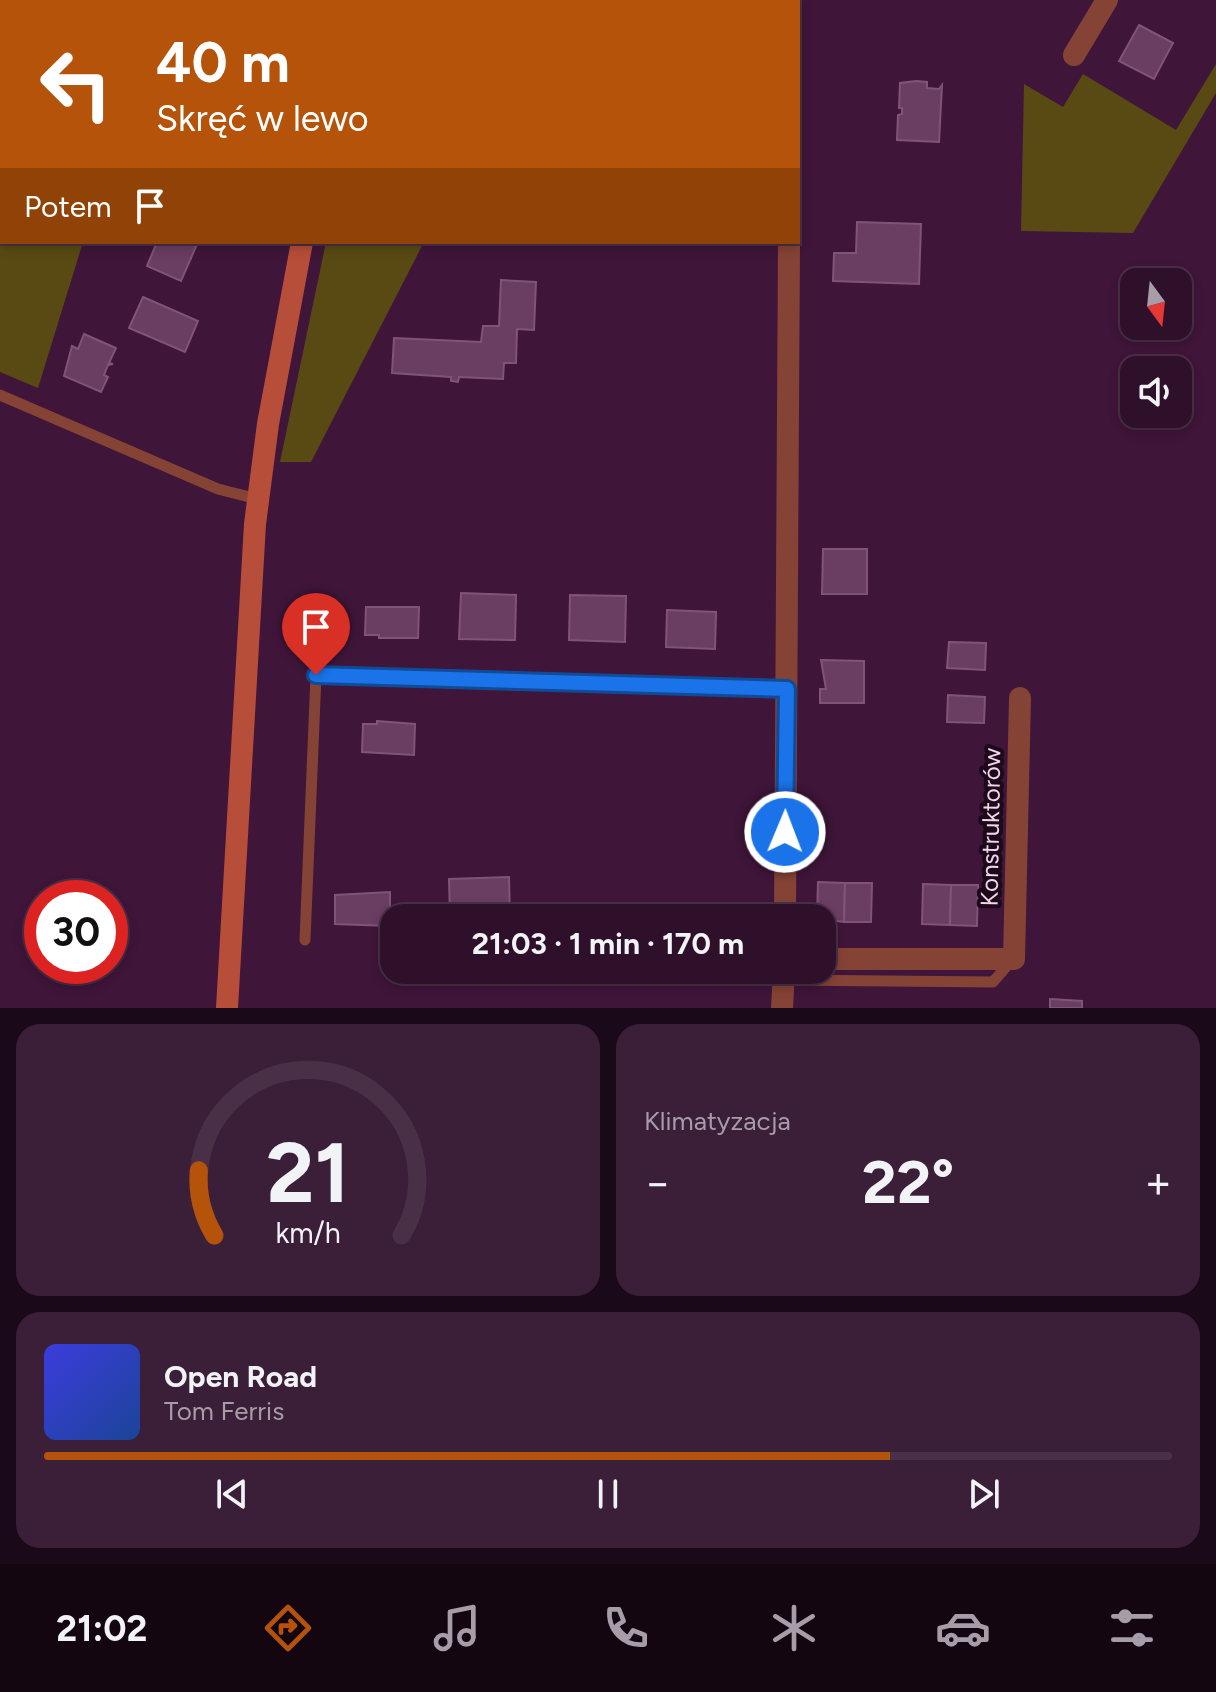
<!DOCTYPE html>
<html lang="pl">
<meta charset="utf-8">
<style>
:root{--surface:#2f102b;--page:#3b1e37;--text:#f1f3f6;--muted:#a79da9;--line:#4a3047;--accent:#b45309}
body{margin:0;font-family:Figtree,sans-serif;background:var(--page);color:var(--text);height:100vh;display:flex;flex-direction:column;font-size:30px;white-space:nowrap}
*{box-sizing:border-box;margin:0}
p{font-size:26px;color:var(--muted)}
.icon{flex:none;width:44px;height:44px;fill:none;stroke:currentColor;stroke-width:2;stroke-linecap:round;stroke-linejoin:round}
.map{position:relative;height:1008px;overflow:hidden}
.details{display:flex;flex-direction:column;gap:16px;padding:16px;background:#1a0918;flex:1}
.details>*{flex:none}
.guide{position:absolute;left:0px;top:0px;width:800px;height:244px;box-shadow:0 4px 12px #0003,0 0 0 2px var(--line);background:#b45309;color:#fff;overflow:hidden}
.needle{width:52px;rotate:165deg}
.fabs{position:absolute;left:1120px;top:268px;display:grid;gap:16px}
.fabs a{display:grid;place-items:center;width:72px;height:72px;border-radius:16px;background:var(--surface);box-shadow:0 4px 12px #0003,0 0 0 2px var(--line);font-size:40px}
.speed{position:absolute;left:24px;top:880px;display:flex;gap:16px;font-size:40px;font-weight:700;text-align:center}
.speed>*{display:grid;place-content:center;width:104px;height:104px;border-radius:50%;background:var(--surface);box-shadow:0 4px 12px #0003,0 0 0 2px var(--line);line-height:1}
.speed .limit{border:12px solid #d22;background:#fff;color:#111}
.pin{position:absolute;display:grid;place-items:center;width:68px;height:68px;color:#fff;margin:-82px -34px;border-radius:50% 50% 50% 0;rotate:-45deg;box-shadow:0 0 8px #0007}
.pin .icon{rotate:45deg}
.me{position:absolute;width:88px;margin:-44px;rotate:1deg;stroke-linejoin:round;filter:drop-shadow(0 0 6px #0008)}
.turn{display:flex;align-items:center;gap:28px;height:168px;padding:0 24px;font-size:36px}
.turn .icon{width:104px;height:104px;stroke-width:2.5}
.turn b{display:block;font-size:56px;line-height:68px}
.then{display:flex;align-items:center;height:76px;padding:0 24px;background:#0003;gap:16px;font-size:30px}
.big{font-size:60px;font-weight:700;line-height:1.1}
.details .tile{flex:1;display:flex;flex-direction:column;justify-content:center;gap:12px;min-width:0;padding:0 28px;border-radius:24px;background:var(--page)}
.details .dial{align-items:center;gap:0}
.dial svg{height:208px;overflow:visible;fill:none;stroke:var(--line);stroke-width:7;stroke-linecap:round;text-anchor:middle}
.dial text{fill:var(--text);stroke:none}
.song{display:flex;align-items:center;gap:24px}
.cover{width:96px;height:96px;border-radius:12px;background:linear-gradient(135deg,hsl(240 70% 55%),hsl(220 70% 35%))}
.played{height:8px;border-radius:4px;background:linear-gradient(90deg,var(--accent) 75%,var(--line) 75%)}
.keys{display:flex;justify-content:space-around;direction:ltr}
.heat{display:flex;justify-content:space-between;align-items:center;font-size:44px;direction:ltr}
.details .tiles{flex:1;display:grid;gap:16px;grid-template-columns:1fr 1fr}
.tile:last-child{grid-column:span 2}
.trip{position:absolute;left:380px;top:904px;width:456px;height:80px;border-radius:24px;background:var(--surface);box-shadow:0 4px 12px #0003,0 0 0 2px var(--line);font-weight:700;line-height:80px;text-align:center}
.tab-bar{display:flex;height:128px;justify-content:space-around;align-items:center;background:#130611;color:var(--muted)}
.tab-bar .icon{width:56px;height:56px}
.tab-bar .current{color:var(--accent)}
.tab-bar b{font-size:36px;color:var(--text)}
.map>svg:first-child{display:block}
</style>
<div class="map">
<svg width="1216" height="1008" viewBox="0 0 1216 1008">
<rect width="100%" height="100%" fill="#3f1539"/>
<g fill="#594a14">
<polygon points="0,0 157,0 2,2 2,242 83,242 38,388 0,372"/>
<polygon points="1216,64 1216,93 1133,233 1021,231 1024,84 1063,107 1083,74 1176,130"/>
<polygon points="326,242 424,242 311,462 280,462"/>
</g>
<g fill="#6a3d63" stroke="#825379" stroke-width="2">
<polygon points="1139,25 1173,43 1154,79 1119,61"/>
<polygon points="916,81 927,82 927,88 939,89 942,85 939,142 897,140 898,115 902,114 902,108 899,108 900,83"/>
<polygon points="857,222 921,224 919,284 833,281 834,253 856,253"/>
<polygon points="157,242 198,242 181,281 147,266"/>
<polygon points="501,280 536,282 534,330 517,329 516,363 504,363 503,379 459,377 458,382 451,381 451,377 392,373 394,338 481,342 483,326 499,326"/>
<polygon points="143,297 198,321 185,352 129,328"/>
<polygon points="84,334 116,348 109,363 113,364 108,365 104,375 108,377 101,392 64,376 72,346 78,349"/>
<polygon points="823,549 867,549 867,594 822,594"/>
<polygon points="461,593 516,595 515,640 459,639"/>
<polygon points="570,595 626,596 625,642 569,640"/>
<polygon points="366,607 419,607 418,638 379,638 379,635 365,635"/>
<polygon points="667,610 716,612 715,649 666,647"/>
<polygon points="949,642 986,643 985,670 947,668"/>
<polygon points="821,660 864,661 864,703 820,703 820,689 826,689"/>
<polygon points="948,695 985,697 984,723 947,722"/>
<polygon points="377,721 415,724 414,755 362,752 363,724 377,724"/>
<polygon points="509,877 510,918 450,918 449,879"/>
<polygon points="818,882 845,883 844,922 817,918"/>
<polygon points="845,883 872,883 871,922 844,922"/>
<polygon points="923,884 951,885 950,925 922,924"/>
<polygon points="951,885 978,885 977,926 950,925"/>
<polygon points="390,892 390,926 335,924 335,895"/>
<polygon points="1050,999 1082,1001 1082,1008 1050,1008"/>
</g>
<g fill="none" stroke-linecap="round" stroke-linejoin="round">
<g stroke="#854335" stroke-width="11">
<polyline points="0,395 218,489 257,499"/>
<polyline points="305,940 316,675 787,689"/>
<polyline points="783,980 993,982 1013,959"/>
</g>
<g stroke="#854335" stroke-width="22">
<polyline points="1074,55 1107,0"/>
<polyline points="785,918 789,242"/>
<polyline points="822,959 1014,959 1020,698"/>
<polyline points="782,1008 784,970"/>
</g>
<g stroke="#b74e39" stroke-width="22">
<polyline points="349,2 349,0"/>
<polyline points="227,1008 255,524 268,424 302,242"/>
</g>
</g>
<g fill="none" stroke-linecap="round" stroke-linejoin="round">
<g stroke="#114b97" stroke-width="20">
<polyline id="route" points="316,675 787,689 785,832"/>
</g>
<use href="#route" stroke="#1a73e8" stroke-width="14"/>
</g>
<g text-anchor="middle" stroke-width="8" stroke-linejoin="round" paint-order="stroke">
<g font-size="24" fill="#f1d5eb" stroke="#1c0919">
<text transform="translate(991 827) rotate(-89)" y="8">Konstruktorów</text>
</g>
</g>
</svg>
<div class="fabs">
<a><svg class="needle" viewBox="-14 -14 28 28"><path d="M0-13l5 13h-10z" fill="#e53935"/><path d="M0 13l5-13h-10z" fill="#a79da9"/></svg></a>
<a><svg class="icon" aria-label="sound" viewBox="0 0 24 24"><path d="M4 9h4l5-4v14l-5-4H4zM17 9q2 3 0 6"/></svg></a>
</div>
<div class="speed"><div class="limit">30</div></div>
<div class="pin" style="left:316px;top:675px;background:#d93025"><svg class="icon" aria-label="arrive" viewBox="0 0 24 24"><path d="M6 21V4h12l-3 4 3 4H6"/></svg></div>
<svg class="me" style="left:785px;top:832px" viewBox="-20 -20 40 40"><circle r="17" fill="#1a73e8" stroke="#fff" stroke-width="3"/><path d="M0-11L8 9 0 5-8 9z" fill="#fff"/></svg>
<div class="trip">21:03 · 1 min · 170 m</div>
<div class="guide">
<div class="turn"><svg class="icon" aria-label="left" viewBox="0 0 24 24"><path d="M17 20v-9H6M10 6l-5 5 5 5"/></svg><div><b>40 m</b>Skręć w lewo</div></div>
<div class="then">Potem<svg class="icon" aria-label="arrive" viewBox="0 0 24 24"><path d="M6 21V4h12l-3 4 3 4H6"/></svg></div>
</div>
</div>
<section class="details">
<div class="tiles">
<div class="tile dial"><svg viewBox="0 0 100 80">
<path d="M14 69A42 42 0 1 1 86 69"/>
<path d="M14 69A42 42 0 0 1 8 44" stroke="#b45309"/>
<text x="50" y="56" font-size="32" font-weight="700">21</text>
<text x="50" y="72" font-size="11">km/h</text>
</svg></div>
<div class="tile"><p>Klimatyzacja</p>
<div class="heat"><a>−</a><b class="big">22°</b><a>+</a></div>
</div>
<div class="tile">
<div class="song"><i class="cover"></i><div><b>Open Road</b><p>Tom Ferris</p></div></div>
<div class="played"></div>
<div class="keys"><svg class="icon" aria-label="previous" viewBox="0 0 24 24"><path d="M18 5L8 12l10 7zM5 5v14"/></svg><svg class="icon" aria-label="pause" viewBox="0 0 24 24"><path d="M8 5v14M16 5v14"/></svg><svg class="icon" aria-label="next" viewBox="0 0 24 24"><path d="M6 5l10 7-10 7zM19 5v14"/></svg></div>
</div>
</div>
</section>
<nav class="tab-bar">
<b>21:02</b>
<svg class="icon current" aria-label="directions" viewBox="0 0 24 24"><path d="M12 3l9 9-9 9-9-9zM9 14v-3h6M13 9l2 2-2 2"/></svg>
<svg class="icon" aria-label="music" viewBox="0 0 24 24"><path d="M9 18V5l10-2v13"/><circle cx="6" cy="18" r="3"/><circle cx="16" cy="16" r="3"/></svg>
<svg class="icon" aria-label="phone" viewBox="0 0 24 24"><path d="M5 4h4l2 5-3 2q2 4 5 5l2-3 5 2v4C11 20 4 13 5 4z"/></svg>
<svg class="icon" aria-label="climate" viewBox="0 0 24 24"><path d="M12 3v18M4 7l16 10M4 17L20 7"/></svg>
<svg class="icon" aria-label="car" viewBox="0 0 24 24"><path d="M5 17H2v-5l4-1 3-4h7l3 4 3 1v5h-3M9 17h6M6 11h13"/><circle cx="7" cy="17" r="2"/><circle cx="17" cy="17" r="2"/></svg>
<svg class="icon" aria-label="filters" viewBox="0 0 24 24"><path d="M4 7h16M4 17h16"/><circle cx="9" cy="7" r="2"/><circle cx="15" cy="17" r="2"/></svg>
</nav>
